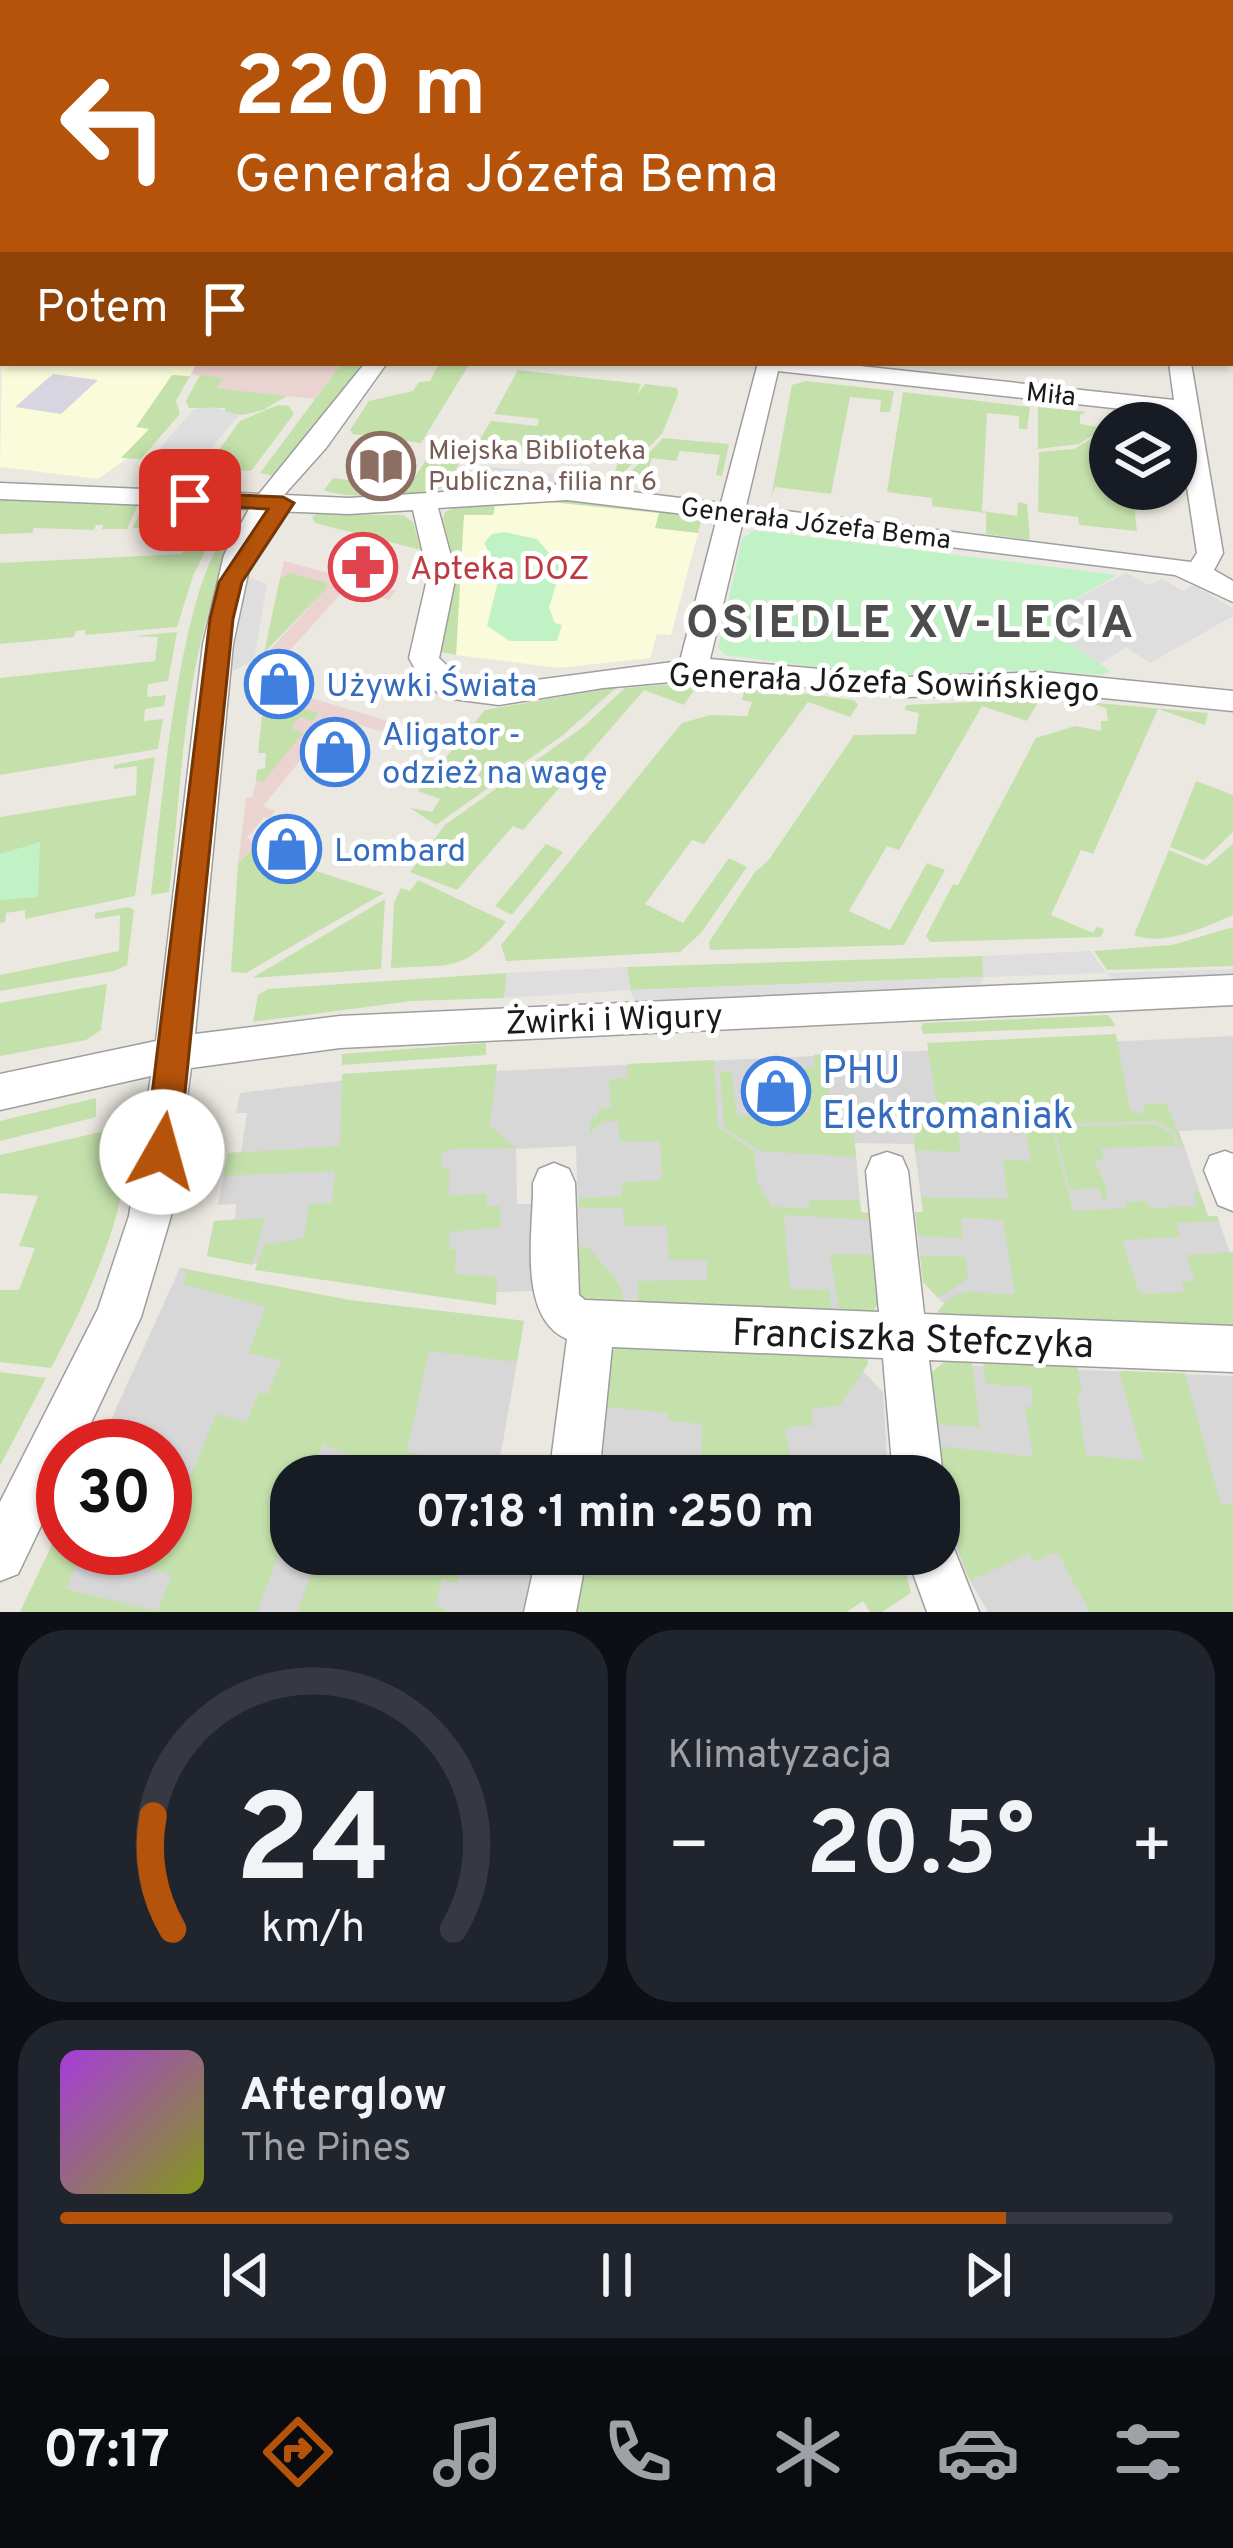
<!DOCTYPE html>
<html lang="pl">
<meta charset="utf-8">
<style>
:root{--surface:#171b24;--page:#20242c;--text:#f1f3f6;--muted:#9ea1a6;--line:#363941;--accent:#b45309}
body{margin:0;font-family:Overpass,sans-serif;background:var(--page);color:var(--text);height:100vh;display:flex;flex-direction:column;font-size:45px;white-space:nowrap}
*{box-sizing:border-box;margin:0}
p{font-size:39px;color:var(--muted)}
.icon{flex:none;width:66px;height:66px;fill:none;stroke:currentColor;stroke-width:2;stroke-linecap:round;stroke-linejoin:round}
.map{position:relative;height:1612px;overflow:hidden}
.side{display:flex;flex-direction:column;gap:18px;padding:18px;background:#0d0f14;flex:1}
.side>*{flex:none}
.guide{position:absolute;left:0px;top:0px;width:1233px;height:366px;box-shadow:0 3px 9px #0004;background:#b45309;color:#fff;overflow:hidden}
.fabs{position:absolute;left:1089px;top:402px;display:grid;gap:24px}
.fabs a{display:grid;place-items:center;width:108px;height:108px;border-radius:50%;background:var(--surface);box-shadow:0 3px 9px #0004;font-size:60px}
.speed{position:absolute;left:36px;top:1419px;display:flex;gap:24px;font-size:60px;font-weight:700;text-align:center}
.speed>*{display:grid;place-content:center;width:156px;height:156px;border-radius:50%;background:var(--surface);box-shadow:0 3px 9px #0004;line-height:1}
.speed .limit{border:18px solid #d22;background:#fff;color:#111}
.pin{position:absolute;display:grid;place-items:center;width:102px;height:102px;color:#fff;margin:-51px;border-radius:24px;box-shadow:0 6px 18px #0006}
.me{position:absolute;width:132px;margin:-66px;rotate:7deg;stroke-linejoin:round;filter:drop-shadow(0 0 9px #0008)}
.turn{display:flex;align-items:center;gap:42px;height:252px;padding:0 36px;font-size:54px}
.turn .icon{width:156px;height:156px;stroke-width:2.5}
.turn b{display:block;font-size:84px;line-height:102px}
.then{display:flex;align-items:center;height:114px;padding:0 36px;background:#0003;gap:24px;font-size:45px}
.big{font-size:90px;font-weight:700;line-height:1.1}
.side .widget{flex:1;display:flex;flex-direction:column;justify-content:center;gap:18px;min-width:0;padding:0 42px;border-radius:48px;background:var(--page)}
.side .dial{align-items:center;gap:0}
.dial svg{height:312px;overflow:visible;fill:none;stroke:var(--line);stroke-width:7;stroke-linecap:round;text-anchor:middle}
.dial text{fill:var(--text);stroke:none}
.song{display:flex;align-items:center;gap:36px}
.cover{width:144px;height:144px;border-radius:18px;background:linear-gradient(135deg,hsl(280 70% 55%),hsl(70 70% 35%))}
.played{height:12px;border-radius:6px;background:linear-gradient(90deg,var(--accent) 85%,var(--line) 85%)}
.keys{display:flex;justify-content:space-around;direction:ltr}
.heat{display:flex;justify-content:space-between;align-items:center;font-size:66px;direction:ltr}
.side .tiles{flex:1;display:grid;gap:18px;grid-template-columns:1fr 1fr}
.widget:last-child{grid-column:span 2}
.trip{position:absolute;left:270px;top:1455px;width:690px;height:120px;border-radius:48px;background:var(--surface);box-shadow:0 3px 9px #0004;font-weight:700;line-height:120px;text-align:center}
.tabs{display:flex;height:192px;justify-content:space-around;align-items:center;background:#090b0e;color:var(--muted)}
.tabs .icon{width:84px;height:84px}
.tabs .selected{color:var(--accent)}
.tabs b{font-size:54px;color:var(--text)}
.map>svg:first-child{display:block}
</style>
<div class="map">
<svg width="1233" height="1612" viewBox="0 0 1233 1612">
<rect width="100%" height="100%" fill="#ebe8e1"/>
<g fill="#d8d7d7">
<polygon points="1233,1036 1233,1129 1179,1131 1208,1216 1217,1216 1233,1261 1233,1321 953,1313 923,1282 915,1212 923,1212 914,1144 855,1143 861,1212 869,1213 875,1282 851,1310 599,1298 580,1277 576,1146 516,1149 517,1204 531,1204 533,1291 442,1294 207,1256 214,1221 235,1219 236,1204 218,1205 228,1153 241,1152 247,1113 236,1113 240,1093 371,1077"/>
<polygon points="180,1268 349,1300 524,1321 497,1476 291,1476 291,1554 539,1554 524,1612 20,1612 63,1522 63,1548 165,1548 165,1446 99,1446"/>
<polygon points="852,1360 883,1392 888,1476 599,1476 611,1378"/>
<polygon points="962,1365 1233,1376 1233,1612 988,1612 964,1570 945,1514 936,1394"/>
</g>
<g fill="#ebd3d1">
<polygon points="197,363 342,363 315,399 215,388 223,378 191,374"/>
<polygon points="284,561 396,591 389,600 346,588 282,659 292,663 268,685 391,722 384,732 335,718 263,806 275,811 270,818 264,817 247,838 291,854 285,861 251,850 238,864 246,798 252,797 256,780 263,781 302,733 290,729 300,717 313,720 319,714 264,698 266,654 326,589 291,573 280,578"/>
</g>
<g fill="#fafbda">
<polygon points="3,312 3,363 197,363 176,401 180,414 141,459 129,457 98,479 0,467"/>
<polygon points="550,502 660,513 656,528 698,533 671,635 657,634 650,658 559,668 456,655 463,515 494,506"/>
</g>
<g fill="#c4e1ab">
<polygon points="342,363 362,363 279,477 260,473"/>
<polygon points="439,363 470,363 421,443 353,434 350,430 369,401 413,391 419,382 430,381"/>
<polygon points="518,370 641,384 637,395 645,384 677,388 678,394 662,434 620,476 614,475 618,462 482,447 476,461 467,461 491,421 537,426 539,419 494,414"/>
<polygon points="172,375 190,376 176,401 180,414 141,459 121,458 149,429 136,427"/>
<polygon points="200,375 224,378 216,388 287,396 263,410 243,415 225,413 225,408 189,408 186,401"/>
<polygon points="806,381 894,391 890,412 880,412 881,400 850,397 831,494 775,487 771,498 792,385"/>
<polygon points="903,392 1030,407 1027,429 1019,429 1019,416 987,413 982,511 1017,516 1018,502 1027,504 1030,540 986,534 986,513 932,506 932,498 887,492"/>
<polygon points="278,405 289,406 294,414 251,471 205,469 240,421"/>
<polygon points="1038,407 1086,412 1080,415 1080,424 1103,428 1079,444 1038,449"/>
<polygon points="1110,428 1110,489 1132,489 1137,531 1079,525 1078,517 1038,512 1039,452 1074,449"/>
<polygon points="663,438 729,444 722,476 716,475 720,455 680,451 676,461 652,458 645,479 626,477"/>
<path d="M429,455L459,464C454,472 450,483 441,488C423,498 340,499 324,490L333,478L408,488Z"/>
<polygon points="0,498 138,504 127,529 102,529 103,525 96,525 94,530 34,528 32,533 0,534"/>
<polygon points="562,500 696,517 701,521 698,533 655,528 659,513 551,502 495,506 493,515 464,515 456,655 441,652 457,573 443,519 445,512 461,505"/>
<polygon points="143,504 220,509 221,511 218,519 203,525 133,528"/>
<polygon points="317,514 403,515 413,522 421,550 315,523 312,517"/>
<path d="M236,529L243,530C184,629 183,778 169,892L151,895C159,831 181,553 236,529Z"/>
<polygon points="171,530 216,530 193,576 177,627 85,635 85,630 76,631 74,637 0,644 0,563 182,554 187,534 170,534"/>
<polygon points="290,573 327,583 326,589 264,653 280,578"/>
<polygon points="177,632 168,681 148,684 147,697 166,695 164,706 145,709 144,721 163,719 158,749 0,775 0,678 155,661 158,637 134,636"/>
<polygon points="699,682 684,705 644,690 523,830 513,826 457,890 410,872 445,825 583,727 625,688"/>
<polygon points="746,686 854,700 858,705 850,717 808,702 704,844 692,840 645,904 683,923 729,858 747,867 701,933 680,952 506,961 501,945 682,723 710,715 747,716 752,702 742,700"/>
<polygon points="617,687 563,735 436,825 410,808 432,812 440,799 418,791 485,710"/>
<polygon points="264,698 319,713 313,721 300,717 291,728 303,733 263,782 256,780 257,770 265,768 266,753 258,753"/>
<polygon points="1040,699 1027,721 982,706 899,850 887,846 849,911 890,930 927,863 945,870 904,945 710,950 709,942 755,872 768,861 854,735 916,734 919,713 905,710 906,705"/>
<polygon points="1087,702 1208,713 1205,725 1158,709 1093,854 1081,850 1051,915 1093,933 1097,927 1104,929 1101,937 930,942 926,936 953,884 958,885 1036,738 1075,726 1101,731 1101,721 1108,721 1106,708"/>
<polygon points="155,757 135,896 25,919 25,910 6,913 5,922 0,923 0,817 136,795 137,766 114,769 114,765"/>
<polygon points="1196,781 1233,795 1233,832 1204,860 1170,847"/>
<polygon points="546,844 563,852 512,915 495,906"/>
<path d="M1233,844V915C1205,927 1164,947 1134,935L1169,850L1207,866Z"/>
<polygon points="251,850 384,893 246,973 231,972 238,864"/>
<path d="M418,880L506,922C464,973 453,964 391,968L394,903L401,888L410,891Z"/>
<polygon points="385,899 381,969 252,978"/>
<polygon points="128,907 134,910 127,965 114,971 0,991 0,975 119,951 120,915 95,919 95,913"/>
<polygon points="1233,927 1233,966 1107,970 1094,951 1172,945"/>
<polygon points="982,956 984,977 630,990 627,967"/>
<polygon points="507,973 504,998 412,1001 253,1022 258,995 268,989"/>
<polygon points="107,984 101,1030 86,1040 0,1056 0,1003"/>
<polygon points="1108,1015 1116,1026 923,1034 921,1027 923,1023"/>
<path d="M1116,1034L1130,1110L1143,1115L1144,1104L1166,1103L1184,1146H1179L1174,1132L1156,1121L1051,1124L1073,1211L1127,1208L1125,1202L1147,1201L1149,1208L1197,1206L1194,1193H1200L1208,1216H1217L1219,1221L1176,1223L1180,1237L1122,1240L1140,1294L1185,1292L1182,1282L1195,1280L1186,1255L1233,1252V1335L933,1318C960,1278 973,1296 1015,1294L1003,1220L961,1218L963,1238L918,1236L915,1212H923L921,1197L1008,1199L1003,1160L1031,1161L1026,1133L958,1129L960,1152L915,1150L914,1112L938,1110L927,1043Z"/>
<polygon points="486,1043 486,1055 342,1065 342,1054"/>
<polygon points="825,1054 833,1127 853,1128 856,1157 760,1151 724,1128 720,1072 731,1071 737,1116 810,1112 804,1068 815,1067 814,1055"/>
<polygon points="714,1060 718,1127 754,1151 757,1182 772,1207 809,1208 809,1200 860,1200 861,1213 869,1213 869,1220 784,1215 790,1289 829,1290 833,1320 638,1312 638,1281 707,1280 707,1260 669,1260 667,1225 624,1226 623,1208 579,1208 579,1198 622,1196 622,1182 662,1180 660,1141 620,1142 618,1121 604,1121 590,1133 590,1118 598,1117 598,1109 611,1108 609,1080 628,1078 627,1064"/>
<polygon points="497,1064 490,1126 516,1148 450,1149 442,1153 442,1168 449,1168 449,1196 487,1193 487,1206 500,1206 501,1227 450,1232 449,1249 456,1250 455,1274 497,1277 496,1305 255,1270 264,1245 304,1238 309,1204 332,1203 335,1171 223,1176 228,1153 340,1146 342,1074"/>
<polygon points="96,1098 96,1117 0,1141 0,1121"/>
<polygon points="1155,1124 1172,1134 1176,1146 1101,1148 1104,1159 1094,1161 1107,1188 1107,1198 1103,1201 1098,1188 1070,1190 1054,1127"/>
<path d="M101,1132L120,1138C142,1191 77,1319 51,1368L0,1362V1290H19L35,1248L19,1246L38,1196L0,1193V1155Z"/>
<polygon points="265,1218 252,1265 207,1256 214,1221"/>
<path d="M574,1247H588C606,1269 626,1283 624,1311L574,1303Z"/>
<polygon points="830,1254 873,1255 875,1281 887,1289 870,1317 841,1320"/>
<polygon points="920,1255 965,1257 968,1279 938,1298 923,1282"/>
<polygon points="180,1268 349,1300 524,1321 517,1362 429,1351 407,1452 451,1459 458,1476 348,1476 355,1457 323,1444 310,1476 291,1476 291,1539 285,1538 257,1612 20,1612 53,1543 82,1551 66,1589 157,1611 172,1575 147,1567 155,1548 165,1548 165,1497 181,1500 216,1414 247,1422 259,1392 268,1394 281,1360 248,1353 266,1307 183,1284 187,1273"/>
<polygon points="618,1347 867,1354 868,1364 840,1405 811,1409 813,1425 785,1428 793,1476 700,1476 702,1424 669,1421 668,1413 596,1406 606,1357"/>
<polygon points="971,1355 980,1427 927,1424 928,1375 951,1356"/>
<polygon points="982,1355 1076,1359 1082,1394 1077,1395 1086,1455 1144,1461 1119,1371 1185,1373 1221,1505 1233,1503 1233,1612 1090,1612 1057,1552 1034,1562 1029,1553 970,1581 945,1514 940,1446 1033,1457 1025,1407 1033,1407 1031,1387 986,1384"/>
<polygon points="0,1372 46,1378 0,1466"/>
<polygon points="319,1554 465,1554 457,1583 442,1579 435,1605 449,1612 297,1612"/>
<polygon points="590,1554 901,1554 911,1593 882,1612 870,1612 863,1601 847,1612 564,1612 576,1560 588,1565"/>
</g>
<g fill="#c1f2c6">
<polygon points="754,530 1117,575 1050,613 1062,623 1051,630 1110,671 1102,675 1028,670 888,676 725,655 718,648 742,539"/>
<polygon points="504,532 537,539 561,567 549,608 555,623 562,625 557,641 510,641 487,626 500,573 484,543 492,534"/>
<polygon points="40,842 38,897 0,900 0,854"/>
</g>
<g fill="#dedede">
<polygon points="213,407 239,415 195,467 149,461 194,409"/>
<polygon points="473,465 611,480 617,492 525,486 447,493"/>
<polygon points="1126,573 1149,585 1162,579 1183,591 1194,585 1233,609 1233,616 1150,663 1126,647 1100,664 1050,630 1061,623 1049,613"/>
<polygon points="249,577 267,584 254,660 231,672 238,616"/>
<polygon points="1091,951 1106,973 1233,969 1233,977 1115,982 1106,973 984,977 979,988 635,1002 630,990 504,998 507,973 627,967 631,990 983,977 982,956"/>
</g>
<polygon fill="#d6d5e0" points="53,374 98,380 61,414 15,407"/>
<g fill="none" stroke-linecap="round" stroke-linejoin="round">
<g stroke="#9e9e9e" stroke-width="3">
<g id="minor">
<polygon points="108,0 122,0 106,3"/>
<polygon points="669,0 684,0 667,3"/>
<rect x="0" y="18" width="3" height="9"/>
<rect x="0" y="110" width="3" height="10"/>
<rect x="1230" y="257" width="3" height="12"/>
<polygon points="0,273 3,274 3,286 0,285"/>
<path d="M365,363H387L326,448L284,495L349,498L567,484L721,503L758,363H832L1174,400L1169,363H1191L1223,553L1214,570L1233,581V602L1175,575L743,521L710,659L907,677L1043,672L1233,691V711L1043,692L907,697L715,678L603,688L499,705L445,698L421,680L409,658L428,575L413,510L349,514L275,511L252,555L233,644L195,1034L340,1016L1233,975V1005L340,1048L191,1068L171,1216L141,1317L80,1446H63V1480L18,1574L0,1581V1502L98,1309L129,1216L151,1076L0,1110V1074L156,1041L203,644L224,555L249,509L0,499V483L259,494ZM778,371L1176,415L1197,553L1191,562L746,506ZM567,500L717,518L680,661L499,685L464,682L439,658L456,575L438,508Z"/>
<polygon points="1225,1151 1233,1154 1233,1211 1218,1205 1204,1170 1210,1156"/>
<path d="M887,1152L902,1157L908,1171L924,1314L1233,1326V1372L929,1360L943,1476L939,1484V1476H893L883,1358L612,1347L599,1476H549L567,1339C516,1317 534,1229 533,1183L539,1169L554,1163L569,1169L575,1183L579,1295L585,1300L879,1312L866,1171L872,1157Z"/>
<polygon points="939,1532 949,1536 979,1612 927,1612 906,1554 939,1554"/>
<polygon points="537,1554 587,1554 576,1612 524,1612"/>
</g>
</g>
<use href="#minor" fill="#fff" fill-rule="evenodd"/>
</g>
<rect fill="#9d9792" x="0" y="45" width="3" height="53"/>
<polygon fill="#b7b0aa" stroke="#807b77" stroke-width="3" points="0,45 3,45 3,69 1,70"/>
<polygon fill="#b45309" stroke="#753606" stroke-width="3" points="190,493 283,497 294,503 242,582 233,619 179,1152 174,1163 162,1168 150,1163 145,1152 210,619 219,582 268,509 182,504 179,500"/>
<defs>
<g id="library-ring" transform="scale(3.45)"><circle r="9.5" fill="#fff" stroke="#8d6e63" stroke-width="1.5"/><path d="M-6-4Q-3-5.5-.7-3.5V5Q-3 3-6 4ZM6-4Q3-5.5 .7-3.5V5Q3 3 6 4Z" fill="#8d6e63"/></g>
<g id="pharmacy-ring" transform="scale(3.45)"><circle r="9.5" fill="#fff" stroke="#e0444e" stroke-width="1.5"/><path d="M-2-6h4v4h4v4h-4v4h-4v-4h-4v-4h4Z" fill="#e0444e"/></g>
<g id="shop-ring" transform="scale(3.45)"><circle r="9.5" fill="#fff" stroke="#3f7fe0" stroke-width="1.5"/><path d="M-5-2.5h2.3a2.7 3.5 0 0 1 5.4 0H5L5.5 6h-11ZM-1.5-2.5h3a1.5 2.3 0 0 0-3 0Z" fill="#3f7fe0"/></g>
</defs>
<g fill-rule="evenodd">
<use href="#library-ring" x="381" y="466"/>
<use href="#pharmacy-ring" x="363" y="567"/>
<use href="#shop-ring" x="279" y="684"/>
<use href="#shop-ring" x="335" y="752"/>
<use href="#shop-ring" x="287" y="849"/>
<use href="#shop-ring" x="776" y="1091"/>
</g>
<g text-anchor="middle" stroke-width="10" stroke-linejoin="round" paint-order="stroke">
<g font-size="27" fill="#1a1a1a" stroke="#fff">
<text transform="translate(1051 394) rotate(6)" y="9">Miła</text>
<text transform="translate(816 523) rotate(7)" y="9">Generała Józefa Bema</text>
</g>
<g font-size="27" fill="#785e54" stroke="#fff" text-anchor="start">
<text x="428" y="459">Miejska Biblioteka<tspan x="428" dy="31">Publiczna, filia nr 6</tspan></text>
</g>
<g font-size="33" fill="#be3a42" stroke="#fff" text-anchor="start">
<text x="410" y="579">Apteka DOZ</text>
</g>
<g font-size="33" fill="#1a1a1a" stroke="#fff">
<text transform="translate(884 681) rotate(2)" y="12">Generała Józefa Sowińskiego</text>
<text transform="translate(614 1018) rotate(-2)" y="12">Żwirki i Wigury</text>
</g>
<g font-size="33" fill="#366cbe" stroke="#fff" text-anchor="start">
<text x="326" y="696">Używki Świata</text>
<text x="382" y="745">Aligator -<tspan x="382" dy="38">odzież na wagę</tspan></text>
<text x="334" y="861">Lombard</text>
</g>
<g font-size="39" fill="#366cbe" stroke="#fff" text-anchor="start">
<text x="822" y="1083">PHU<tspan x="822" dy="45">Elektromaniak</tspan></text>
</g>
<g font-size="39" fill="#1a1a1a" stroke="#fff">
<text transform="translate(913 1337) rotate(2)" y="14">Franciszka Stefczyka</text>
</g>
<g font-size="45" font-weight="bold" letter-spacing="3" fill="#4d4d4d" stroke="#fff">
<text x="911" y="637">OSIEDLE XV-LECIA</text>
</g>
</g>
</svg>
<div class="fabs">
<a><svg class="icon" aria-label="layers" viewBox="0 0 24 24"><path d="M12 4l9 5-9 5-9-5zM3 14l9 5 9-5"/></svg></a>
</div>
<div class="speed"><div class="limit">30</div></div>
<div class="pin" style="left:190px;top:500px;background:#d93025"><svg class="icon" aria-label="arrive" viewBox="0 0 24 24"><path d="M6 21V4h12l-3 4 3 4H6"/></svg></div>
<svg class="me" style="left:162px;top:1152px" viewBox="-20 -20 40 40"><circle r="19" fill="#fff"/><path d="M0-13L10 11 0 6-10 11z" fill="#b45309"/></svg>
<div class="trip">07:18 · 1 min · 250 m</div>
<div class="guide">
<div class="turn"><svg class="icon" aria-label="left" viewBox="0 0 24 24"><path d="M17 20v-9H6M10 6l-5 5 5 5"/></svg><div><b>220 m</b>Generała Józefa Bema</div></div>
<div class="then">Potem<svg class="icon" aria-label="arrive" viewBox="0 0 24 24"><path d="M6 21V4h12l-3 4 3 4H6"/></svg></div>
</div>
</div>
<section class="side">
<div class="tiles">
<div class="widget dial"><svg viewBox="0 0 100 80">
<path d="M14 69A42 42 0 1 1 86 69"/>
<path d="M14 69A42 42 0 0 1 9 40" stroke="#b45309"/>
<text x="50" y="56" font-size="32" font-weight="700">24</text>
<text x="50" y="72" font-size="11">km/h</text>
</svg></div>
<div class="widget"><p>Klimatyzacja</p>
<div class="heat"><a>−</a><b class="big">20.5°</b><a>+</a></div>
</div>
<div class="widget">
<div class="song"><i class="cover"></i><div><b>Afterglow</b><p>The Pines</p></div></div>
<div class="played"></div>
<div class="keys"><svg class="icon" aria-label="previous" viewBox="0 0 24 24"><path d="M18 5L8 12l10 7zM5 5v14"/></svg><svg class="icon" aria-label="pause" viewBox="0 0 24 24"><path d="M8 5v14M16 5v14"/></svg><svg class="icon" aria-label="next" viewBox="0 0 24 24"><path d="M6 5l10 7-10 7zM19 5v14"/></svg></div>
</div>
</div>
</section>
<nav class="tabs">
<b>07:17</b>
<svg class="icon selected" aria-label="directions" viewBox="0 0 24 24"><path d="M12 3l9 9-9 9-9-9zM9 14v-3h6M13 9l2 2-2 2"/></svg>
<svg class="icon" aria-label="music" viewBox="0 0 24 24"><path d="M9 18V5l10-2v13"/><circle cx="6" cy="18" r="3"/><circle cx="16" cy="16" r="3"/></svg>
<svg class="icon" aria-label="phone" viewBox="0 0 24 24"><path d="M5 4h4l2 5-3 2q2 4 5 5l2-3 5 2v4C11 20 4 13 5 4z"/></svg>
<svg class="icon" aria-label="climate" viewBox="0 0 24 24"><path d="M12 3v18M4 7l16 10M4 17L20 7"/></svg>
<svg class="icon" aria-label="car" viewBox="0 0 24 24"><path d="M5 17H2v-5l4-1 3-4h7l3 4 3 1v5h-3M9 17h6M6 11h13"/><circle cx="7" cy="17" r="2"/><circle cx="17" cy="17" r="2"/></svg>
<svg class="icon" aria-label="filters" viewBox="0 0 24 24"><path d="M4 7h16M4 17h16"/><circle cx="9" cy="7" r="2"/><circle cx="15" cy="17" r="2"/></svg>
</nav>
